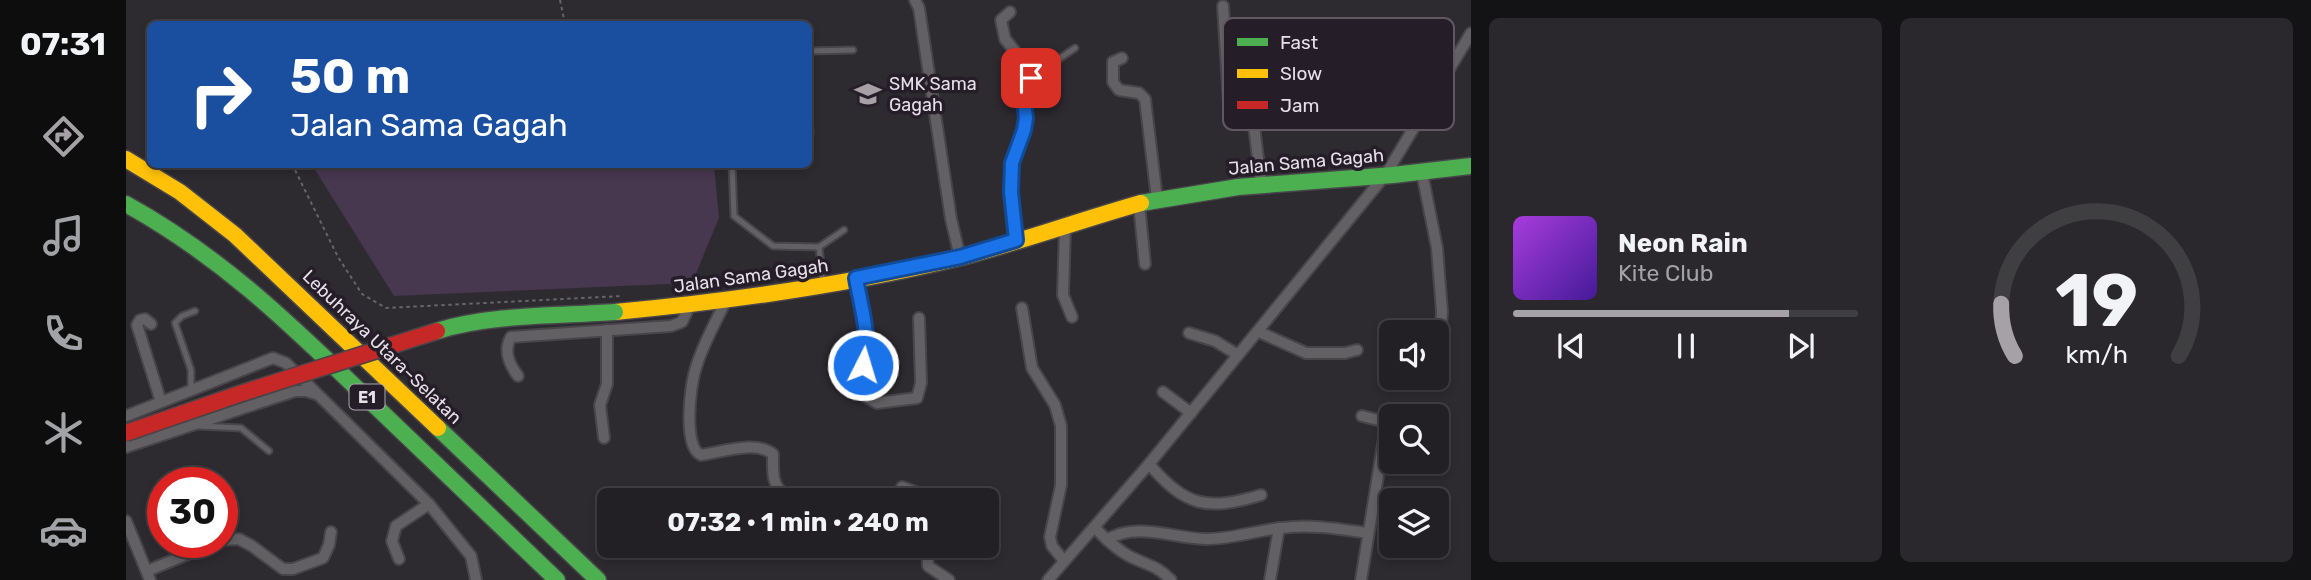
<!DOCTYPE html>
<meta charset="utf-8">
<style>
:root{--surface:#222024;--page:#2a282c;--text:#f1f3f6;--muted:#a2a3a6;--line:#3f3e41;--accent:#a5a1a7}
body{margin:0;font-family:Rubik,sans-serif;background:var(--page);color:var(--text);height:100vh;display:flex;flex-direction:column;font-size:26px;white-space:nowrap}
*{box-sizing:border-box;margin:0}
p{font-size:23px;color:var(--muted)}
.icon{flex:none;width:38px;height:38px;fill:none;stroke:currentColor;stroke-width:2;stroke-linecap:round;stroke-linejoin:round}
.map{position:relative;flex:1;overflow:hidden}
.drawer{display:flex;flex-direction:column;gap:18px;padding:18px;background:#131214;width:840px}
.drawer>*{flex:none}
.banner{position:absolute;left:21px;top:21px;width:665px;height:147px;border-radius:10px;box-shadow:0 4px 10px #0003,0 0 0 2px var(--line);background:#1a4fa0;color:#fff;overflow:hidden}
.tools{position:absolute;left:1253px;top:320px;display:grid;gap:14px}
.tools a{display:grid;place-items:center;width:70px;height:70px;border-radius:10px;background:var(--surface);box-shadow:0 4px 10px #0003,0 0 0 2px var(--line);font-size:35px}
.speed{position:absolute;left:21px;top:467px;display:flex;gap:14px;font-size:35px;font-weight:700;text-align:center}
.speed>*{display:grid;place-content:center;width:91px;height:91px;border-radius:50%;background:var(--surface);box-shadow:0 4px 10px #0003,0 0 0 2px var(--line);line-height:1}
.speed .limit{border:10px solid #d22;background:#fff;color:#111}
.pin{position:absolute;display:grid;place-items:center;width:60px;height:60px;color:#fff;margin:-30px;border-radius:14px;box-shadow:0 4px 10px #0006}
.me{position:absolute;width:77px;margin:-38px;rotate:5deg;stroke-linejoin:round;filter:drop-shadow(0 0 5px #0008)}
.turn{display:flex;align-items:center;gap:24px;height:147px;padding:0 28px;font-size:32px}
.turn .icon{width:91px;height:91px;stroke-width:2.5}
.turn b{display:block;font-size:49px;line-height:60px}
.drawer .widget{flex:1;display:flex;flex-direction:column;justify-content:center;gap:10px;min-width:0;padding:0 24px;border-radius:10px;background:var(--page)}
.drawer .dial{align-items:center;gap:0}
.dial svg{height:182px;overflow:visible;fill:none;stroke:var(--line);stroke-width:7;stroke-linecap:round;text-anchor:middle}
.dial text{fill:var(--text);stroke:none}
.song{display:flex;align-items:center;gap:21px}
.cover{width:84px;height:84px;border-radius:10px;background:linear-gradient(135deg,hsl(280 70% 55%),hsl(260 70% 35%))}
.played{height:7px;border-radius:4px;background:linear-gradient(90deg,var(--accent) 80%,var(--line) 80%)}
.keys{display:flex;justify-content:space-around;direction:ltr}
.drawer .tiles{flex:1;display:grid;gap:18px;grid-template-columns:repeat(2,1fr)}
.trip{position:absolute;left:471px;top:488px;width:402px;height:70px;border-radius:10px;background:var(--surface);box-shadow:0 4px 10px #0003,0 0 0 2px var(--line);font-weight:700;line-height:70px;text-align:center}
main{display:flex;flex:1;min-height:0}
.menu{display:flex;flex-direction:column;width:126px;justify-content:space-around;align-items:center;background:#0e0d0e;color:var(--muted)}
.menu .icon{width:49px;height:49px}
.menu .selected{color:var(--accent)}
.menu b{font-size:32px;color:var(--text)}
.map>svg:first-child{display:block}
</style>
<main>
<nav class="menu">
<b>07:31</b>
<svg class="icon selected" aria-label="directions" viewBox="0 0 24 24"><path d="M12 3l9 9-9 9-9-9zM9 14v-3h6M13 9l2 2-2 2"/></svg>
<svg class="icon" aria-label="music" viewBox="0 0 24 24"><path d="M9 18V5l10-2v13"/><circle cx="6" cy="18" r="3"/><circle cx="16" cy="16" r="3"/></svg>
<svg class="icon" aria-label="phone" viewBox="0 0 24 24"><path d="M5 4h4l2 5-3 2q2 4 5 5l2-3 5 2v4C11 20 4 13 5 4z"/></svg>
<svg class="icon" aria-label="climate" viewBox="0 0 24 24"><path d="M12 3v18M4 7l16 10M4 17L20 7"/></svg>
<svg class="icon" aria-label="car" viewBox="0 0 24 24"><path d="M5 17H2v-5l4-1 3-4h7l3 4 3 1v5h-3M9 17h6M6 11h13"/><circle cx="7" cy="17" r="2"/><circle cx="17" cy="17" r="2"/></svg>
</nav>
<div class="map">
<svg width="1345" height="580" viewBox="0 0 1345 580">
<rect width="100%" height="100%" fill="#2d2a30"/>
<polygon fill="#47374f" points="186,165 588,165 593,218 566,283 268,296"/>
<g fill="none" stroke-linecap="round" stroke-linejoin="round">
<g stroke="#474549" stroke-width="9">
<g id="lane">
<polyline points="682,51 727,50"/>
<polyline points="1100,57 1127,55"/>
<polyline points="682,93 684,133"/>
<polyline points="897,93 905,78 949,48"/>
<polyline points="606,164 608,216 647,246 693,247 697,284"/>
<polyline points="693,247 718,230"/>
<polyline points="65,390 65,370 49,323 56,316 69,311"/>
<polyline points="73,426 115,428 143,451"/>
</g>
</g>
<g stroke="#474549" stroke-width="14">
<g id="street">
<polyline points="789,0 793,8 825,219 834,257"/>
<polyline points="1097,6 1103,102 1108,112 1122,114 1128,126 1135,183"/>
<polyline points="884,12 875,20 879,39 888,50 900,118 886,164 885,192 890,240"/>
<polyline points="1292,39 1298,82 1309,93"/>
<polyline points="996,58 987,62 987,82 993,90 1013,93 1019,99 1031,199"/>
<polyline points="1296,173 1311,248 1316,312 1311,377"/>
<polyline points="1013,204 1019,264"/>
<polyline points="939,228 937,295 946,317"/>
<polyline points="731,278 741,331 741,348 733,381 737,395 751,403 791,398 795,383 793,318"/>
<path d="M600,300C590,322 575,347 569,371C564,388 557,447 575,455C596,452 629,440 647,454C647,470 645,485 659,495"/>
<polyline points="896,308 906,368 929,405 935,426 935,485 924,537 926,546 938,561"/>
<polyline points="25,324 19,319 14,320 11,325 35,402"/>
<polyline points="1133,332 1180,353 1219,353 1231,350"/>
<polyline points="1063,333 1089,341 1112,355"/>
<path d="M392,376C383,364 377,351 385,337L545,326L556,322L564,305"/>
<polyline points="1037,392 1065,413"/>
<polyline points="0,416 147,358 160,363 303,504 345,556 350,580"/>
<polyline points="478,438 474,405 481,384 481,330"/>
<polyline points="0,447 169,391 180,391 190,394"/>
<path d="M1023,464C1060,507 1081,511 1135,495"/>
<polyline points="776,487 801,496 803,500"/>
<polyline points="0,521 24,580"/>
<path d="M969,528C979,538 991,550 1005,557C1023,566 1030,565 1045,580"/>
<polyline points="96,540 113,539 126,546 157,569 167,569 197,558 203,545 205,532"/>
<path d="M981,540C1009,521 1050,539 1081,539C1107,539 1131,530 1156,528C1185,524 1213,529 1242,533"/>
<polyline points="801,546 802,566 823,580"/>
<polyline points="273,559 266,541 270,526 303,504"/>
<polyline points="21,571 91,542"/>
<polyline points="922,580 1023,464 1260,174 1345,33"/>
<polyline points="1144,580 1153,528"/>
<polyline points="1235,580 1260,426 1256,421 1236,416"/>
</g>
</g>
<g stroke="#474549" stroke-width="19">
<g id="fast">
<polyline points="1015,203 1112,187 1267,175 1345,166"/>
<path d="M0,204C96,257 165,325 243,400C306,460 368,520 431,580"/>
<polyline points="312,428 472,580"/>
</g>
</g>
<g stroke="#474549" stroke-width="19">
<g id="slow">
<polyline points="0,159 54,192 109,235 312,428"/>
<path d="M489,312C606,301 722,285 836,257C897,241 955,220 1015,203"/>
</g>
</g>
<g stroke="#676568" stroke-width="2" stroke-dasharray="3.5 3.5" stroke-linecap="butt">
<polyline points="434,0 439,24"/>
<polyline points="166,164 212,257 236,294 260,308 496,296"/>
</g>
<use href="#lane" stroke="#636064" stroke-width="5"/>
<use href="#street" stroke="#636064" stroke-width="10"/>
<use href="#fast" stroke="#4caf50" stroke-width="16"/>
<use href="#slow" stroke="#ffc107" stroke-width="16"/>
<g stroke="#474549" stroke-width="19" stroke-linecap="butt">
<path id="fast-bridge" d="M311,331C365,314 433,316 489,312"/>
</g>
<g stroke="#474549" stroke-width="19" stroke-linecap="butt">
<polyline id="jam-bridge" points="0,433 113,394 311,331"/>
</g>
<use href="#fast-bridge" stroke="#4caf50" stroke-width="16"/>
<use href="#jam-bridge" stroke="#c62828" stroke-width="16"/>
</g>
<g fill="none" stroke-linecap="round" stroke-linejoin="round">
<g stroke="#114b97" stroke-width="18">
<path id="route" d="M737,365C745,335 735,308 730,278L834,257L890,240L885,192L886,163L898,130L900,118L897,93L905,78"/>
</g>
<use href="#route" stroke="#1a73e8" stroke-width="12"/>
</g>
<defs>
<g id="school-bare" transform="scale(2.1)"><path d="M0-5L7-2L0 1L-7-2ZM-4 1L0 2.5L4 1V4Q0 6-4 4Z" fill="#a5a1a7" stroke="#251e28" stroke-width="2.5" paint-order="stroke"/></g>
</defs>
<g fill-rule="evenodd">
<use href="#school-bare" x="742" y="94"/>
</g>
<g text-anchor="middle" stroke-width="7" stroke-linejoin="round" paint-order="stroke">
<rect fill="#251e28" stroke="#aba6ae" stroke-width="2" x="223.5" y="384.5" width="35" height="25" rx="5"/>
<g font-size="16" font-weight="bold" fill="#e5e1e7">
<text x="241" y="403">E1</text>
</g>
<g font-size="18" fill="#e5e1e7" stroke="#251e28" text-anchor="start">
<text x="763" y="90">SMK Sama<tspan x="763" dy="21">Gagah</tspan></text>
</g>
<g font-size="18" fill="#e5e1e7" stroke="#251e28">
<text transform="translate(1180 162) rotate(-5)" y="6">Jalan Sama Gagah</text>
<text transform="translate(625 276) rotate(-8)" y="6">Jalan Sama Gagah</text>
<text transform="translate(256 347) rotate(44)" y="6">Lebuhraya Utara–Selatan</text>
</g>
</g>
<rect x="1097" y="18" width="231" height="112" rx="10" fill="#251e28" stroke="#5f5861" stroke-width="2"/>
<rect x="1111" y="38" width="31" height="8" fill="#4caf50"/>
<rect x="1111" y="69" width="31" height="9" fill="#ffc107"/>
<rect x="1111" y="101" width="31" height="8" fill="#c62828"/>
<g font-size="19" fill="#e5e1e7">
<text x="1154" y="49">Fast</text>
<text x="1154" y="80">Slow</text>
<text x="1154" y="112">Jam</text>
</g>
</svg>
<div class="tools">
<a><svg class="icon" aria-label="sound" viewBox="0 0 24 24"><path d="M4 9h4l5-4v14l-5-4H4zM17 9q2 3 0 6"/></svg></a>
<a><svg class="icon" aria-label="search" viewBox="0 0 24 24"><circle cx="10" cy="10" r="6"/><path d="M15 15l6 6"/></svg></a>
<a><svg class="icon" aria-label="layers" viewBox="0 0 24 24"><path d="M12 4l9 5-9 5-9-5zM3 14l9 5 9-5"/></svg></a>
</div>
<div class="speed"><div class="limit">30</div></div>
<div class="pin" style="left:905px;top:78px;background:#d93025"><svg class="icon" aria-label="arrive" viewBox="0 0 24 24"><path d="M6 21V4h12l-3 4 3 4H6"/></svg></div>
<svg class="me" style="left:737px;top:365px" viewBox="-20 -20 40 40"><circle r="17" fill="#1a73e8" stroke="#fff" stroke-width="3"/><path d="M0-11L8 9 0 5-8 9z" fill="#fff"/></svg>
<div class="trip">07:32 · 1 min · 240 m</div>
<div class="banner">
<div class="turn"><svg class="icon" aria-label="right" viewBox="0 0 24 24"><path d="M7 20v-9h11M14 6l5 5-5 5"/></svg><div><b>50 m</b>Jalan Sama Gagah</div></div>
</div>
</div>
<section class="drawer">
<div class="tiles">
<div class="widget">
<div class="song"><i class="cover"></i><div><b>Neon Rain</b><p>Kite Club</p></div></div>
<div class="played"></div>
<div class="keys"><svg class="icon" aria-label="previous" viewBox="0 0 24 24"><path d="M18 5L8 12l10 7zM5 5v14"/></svg><svg class="icon" aria-label="pause" viewBox="0 0 24 24"><path d="M8 5v14M16 5v14"/></svg><svg class="icon" aria-label="next" viewBox="0 0 24 24"><path d="M6 5l10 7-10 7zM19 5v14"/></svg></div>
</div>
<div class="widget dial"><svg viewBox="0 0 100 80">
<path d="M14 69A42 42 0 1 1 86 69"/>
<path d="M14 69A42 42 0 0 1 8 46" stroke="#a5a1a7"/>
<text x="50" y="56" font-size="32" font-weight="700">19</text>
<text x="50" y="72" font-size="11">km/h</text>
</svg></div>
</div>
</section>
</main>
